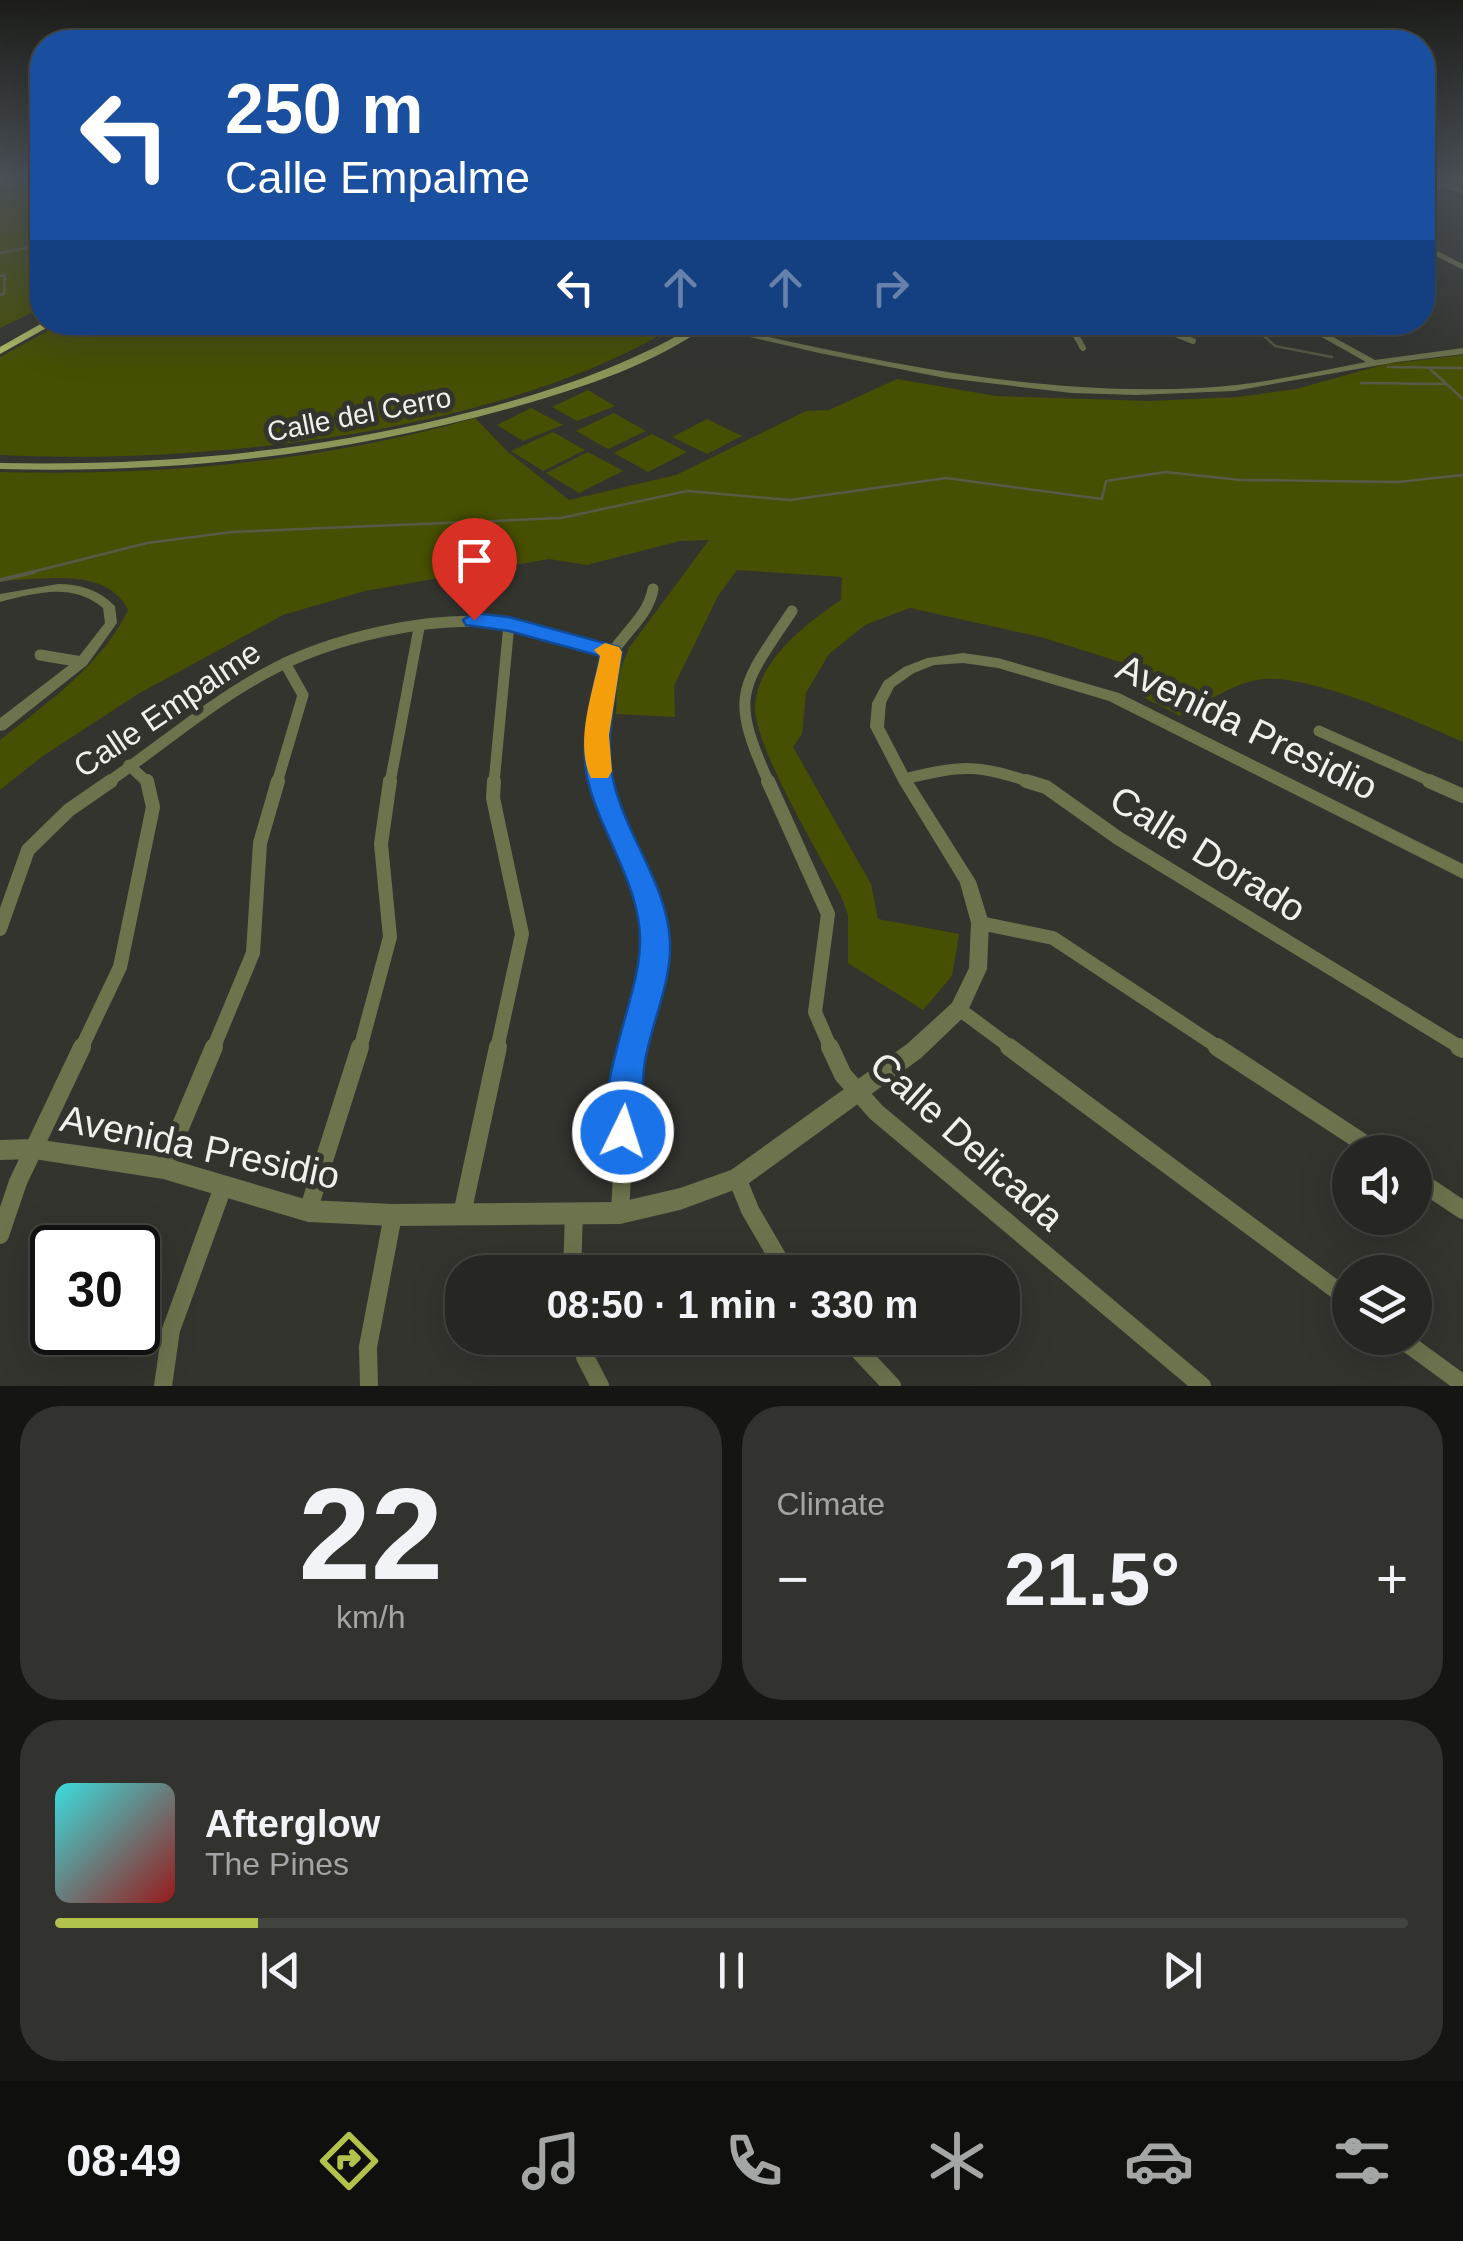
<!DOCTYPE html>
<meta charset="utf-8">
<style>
:root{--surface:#262722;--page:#32332f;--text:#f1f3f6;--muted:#a4a5a5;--line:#424440;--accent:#b3c24b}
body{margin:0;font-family:Helvetica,sans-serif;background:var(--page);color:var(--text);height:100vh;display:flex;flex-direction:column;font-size:38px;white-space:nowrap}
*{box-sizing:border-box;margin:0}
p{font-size:32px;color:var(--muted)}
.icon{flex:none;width:55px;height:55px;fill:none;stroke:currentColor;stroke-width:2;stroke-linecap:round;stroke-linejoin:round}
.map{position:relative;height:1386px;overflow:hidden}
.details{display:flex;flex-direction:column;gap:20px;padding:20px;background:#151513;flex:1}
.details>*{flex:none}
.banner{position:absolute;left:30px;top:30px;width:1405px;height:305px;border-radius:40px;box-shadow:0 10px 40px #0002,0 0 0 2px var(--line);background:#1a4fa0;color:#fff;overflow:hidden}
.tools{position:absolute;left:1332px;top:1135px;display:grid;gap:20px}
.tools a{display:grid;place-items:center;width:100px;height:100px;border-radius:50%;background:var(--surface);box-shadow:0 10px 40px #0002,0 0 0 2px var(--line);font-size:50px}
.speed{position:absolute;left:30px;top:1225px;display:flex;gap:20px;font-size:50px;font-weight:700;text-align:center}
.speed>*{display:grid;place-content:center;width:130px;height:130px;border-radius:50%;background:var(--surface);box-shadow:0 10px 40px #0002,0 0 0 2px var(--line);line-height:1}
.speed .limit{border:5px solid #111;border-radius:15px;background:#fff;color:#111}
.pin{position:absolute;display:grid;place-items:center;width:85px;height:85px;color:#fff;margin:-102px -42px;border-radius:50% 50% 50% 0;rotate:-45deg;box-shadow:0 0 10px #0007}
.pin .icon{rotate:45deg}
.me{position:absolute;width:110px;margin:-55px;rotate:4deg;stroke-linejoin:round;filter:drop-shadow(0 0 8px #0008)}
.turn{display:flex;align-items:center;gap:35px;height:210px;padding:0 30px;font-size:45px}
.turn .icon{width:130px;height:130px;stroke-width:2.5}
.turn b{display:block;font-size:70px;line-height:85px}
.lanes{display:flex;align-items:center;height:95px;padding:0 30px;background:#0003;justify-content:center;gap:50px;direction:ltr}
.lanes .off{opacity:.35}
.big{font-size:75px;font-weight:600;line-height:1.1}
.details .widget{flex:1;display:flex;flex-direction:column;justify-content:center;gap:15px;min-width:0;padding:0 35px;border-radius:40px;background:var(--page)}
.details .dial{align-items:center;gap:0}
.dial b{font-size:130px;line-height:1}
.song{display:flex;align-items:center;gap:30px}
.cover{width:120px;height:120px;border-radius:15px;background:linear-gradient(135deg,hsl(180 70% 55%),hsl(0 70% 35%))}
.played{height:10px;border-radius:5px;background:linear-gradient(90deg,var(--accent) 15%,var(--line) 15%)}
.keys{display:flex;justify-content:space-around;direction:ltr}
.heat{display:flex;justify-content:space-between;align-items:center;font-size:55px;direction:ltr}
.details .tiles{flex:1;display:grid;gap:20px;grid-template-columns:1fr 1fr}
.widget:last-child{grid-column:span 2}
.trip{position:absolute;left:445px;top:1255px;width:575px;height:100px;border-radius:40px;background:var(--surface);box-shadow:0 10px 40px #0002,0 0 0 2px var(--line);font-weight:600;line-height:100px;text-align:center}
.menu{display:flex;height:160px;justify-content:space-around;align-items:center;background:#0f100e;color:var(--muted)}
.menu .icon{width:70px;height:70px}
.menu .selected{color:var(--accent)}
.menu b{font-size:45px;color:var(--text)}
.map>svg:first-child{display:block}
</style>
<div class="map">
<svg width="1463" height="1386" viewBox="0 0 1463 1386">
<rect width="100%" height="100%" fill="#33342e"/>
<g fill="#474f02">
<polygon points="0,177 42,177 42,308 0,328"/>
<path d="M64,322H680V323C506,433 204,465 0,455V357Z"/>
<path d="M1463,355V742C1415,721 1315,676 1265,679C1238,680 1204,704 1180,716L1143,697L1155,673L1041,637L910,608L865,625L829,654L806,693L802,734L793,747L871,884L878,919L959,934L952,976L923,1010L848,963V915L841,896C821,857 752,743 755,705C758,660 808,622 841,600L842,577L737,570L718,596L674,686L675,717L616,714L617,677L629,648L709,540L680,541L587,565L549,559L365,591L283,615L138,694L43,756L0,790V740C48,702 101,666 128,610C107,566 41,580 0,581V472C159,476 322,462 475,418L508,452L569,500L676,475L806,411L829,410L897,379L996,396L1150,401L1238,397L1296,389L1386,364Z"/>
<polygon points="588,390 615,406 577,421 552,407"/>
<polygon points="531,408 563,425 523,441 497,425"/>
<polygon points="614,413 646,431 608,449 576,431"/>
<polygon points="707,419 742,436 707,454 672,437"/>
<polygon points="553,432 585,450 543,471 511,451"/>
<polygon points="652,434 687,452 648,472 614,453"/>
<polygon points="588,452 623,471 579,493 546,473"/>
</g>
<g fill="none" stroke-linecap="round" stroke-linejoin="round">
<g stroke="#585a47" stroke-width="2.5">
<polyline points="42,181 28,186 34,192 42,192"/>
<polyline points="1422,183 1430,185"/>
<polyline points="0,253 26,248 42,238"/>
<polyline points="0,276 5,275 4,294 0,295"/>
<polyline points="1249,322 1275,346 1332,357"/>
<polyline points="1388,367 1463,368"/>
<polyline points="1430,369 1463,399"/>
<polyline points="1361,383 1447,384"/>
<polyline points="24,574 147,543 232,532 561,518 687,491 790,500 946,478 1102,499 1106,481 1165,472 1241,480 1398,482 1463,475"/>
</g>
<polyline stroke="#585a47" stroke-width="4" points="0,580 34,572"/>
<g stroke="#6d734d" stroke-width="5">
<polyline points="1443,185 1463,191"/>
<polyline points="1422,246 1463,267"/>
</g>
<g stroke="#6d734d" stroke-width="6">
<path d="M1001,322C1053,335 1102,340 1153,322"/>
<polyline points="1150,324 1193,341"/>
<polyline points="980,331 992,322"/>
<polyline points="1075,334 1083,348"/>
</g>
<g stroke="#6d734d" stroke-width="11">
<polyline points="40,655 82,662"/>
<polyline points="1319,731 1435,783"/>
<polyline points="129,765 148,783"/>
<path d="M904,779C964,765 975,764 1034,783"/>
<path d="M107,783C159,747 209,704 264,674C328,638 435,613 508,624C543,629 577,643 611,652"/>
<polyline points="277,783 303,695 285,663"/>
<polyline points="390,783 419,628"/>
<polyline points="494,783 509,624"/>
<path d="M603,783C599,748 594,697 607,663C618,636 648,619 653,589"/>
<path d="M769,783C729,694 740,689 792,611"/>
</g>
<g stroke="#6d734d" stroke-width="14">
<polyline points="494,781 493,798 522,934 497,1049"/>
<path d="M602,781L604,795C621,837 655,898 655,942C655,979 641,1014 632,1049"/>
<polyline points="768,781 828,914 815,1012 831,1049"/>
<polyline points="1026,781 1046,787 1118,838 1463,1049"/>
<polyline points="1429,781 1463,796"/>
<polyline points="980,923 1053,938 1221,1049"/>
<polyline points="0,929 28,850 69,810 111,781"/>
<polyline points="959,1009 1013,1049"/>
<polyline points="81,1049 120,967 153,807 147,781"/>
<polyline points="213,1049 253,953 260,843 278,781"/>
<polyline points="360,1049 390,937 381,844 390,781"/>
</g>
<g stroke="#6d734d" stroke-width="18">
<polyline points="830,1047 843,1075 876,1112 1202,1386"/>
<polyline points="1009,1047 1350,1300"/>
<polyline points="1217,1047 1377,1152"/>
<polyline points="1459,1047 1463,1049"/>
<polyline points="163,1168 214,1047"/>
<polyline points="737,1178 750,1210 786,1272"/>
<polyline points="1415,1178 1463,1210"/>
<polyline points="308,1211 360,1047"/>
<polyline points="620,1213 628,1063 632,1047"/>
<polyline points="462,1214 498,1047"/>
<polyline points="0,1235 18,1182 82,1047"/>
<polyline points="572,1272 574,1214"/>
<polyline points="581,1338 585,1357 600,1386"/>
<polyline points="847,1338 892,1386"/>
<polyline points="1400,1338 1463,1384"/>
<polyline points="163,1386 171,1330 223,1187"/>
<polyline points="369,1386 368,1347 393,1215"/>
</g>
<g fill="#6d734d" fill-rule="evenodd">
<polygon points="1463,179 1463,183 1422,193 1422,189"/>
<path d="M702,322C866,359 1031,397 1200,388C1256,385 1311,373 1366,362L1295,322H1306L1375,360L1463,348V354L1397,362L1234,391L1136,395L1072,393L945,378L819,353L689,323Z"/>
<path d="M58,584C80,584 99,590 115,606L117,623L87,665L5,730L0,731V718L77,659L105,623L103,608C72,582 36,593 0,602V594Z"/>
<polygon points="963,653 998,658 1119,693 1463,864 1463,879 1109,701 998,668 963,663 934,665 914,673 894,687 886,703 884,727 909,775 976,881 989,923 987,969 966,1015 921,1058 745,1186 680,1210 620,1224 393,1226 308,1222 163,1179 34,1159 0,1160 0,1140 34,1139 163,1157 308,1200 393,1204 620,1202 680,1188 731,1170 907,1044 952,1003 969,968 971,923 960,883 899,783 870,727 872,703 884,681 904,667 927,658"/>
</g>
<path fill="#8c9658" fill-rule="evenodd" d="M701,322H712C656,364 584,387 518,406C348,454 176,474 0,469V463C151,466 299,453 446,418C535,397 622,370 701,322Z"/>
<polygon fill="#b0bd64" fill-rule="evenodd" points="44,322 57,322 0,354 0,347"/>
</g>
<linearGradient id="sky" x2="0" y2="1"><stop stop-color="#1c1d19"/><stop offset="0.48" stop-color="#4a5057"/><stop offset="1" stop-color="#4a5057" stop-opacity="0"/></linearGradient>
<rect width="1463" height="371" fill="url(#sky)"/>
<path fill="#1a73e8" stroke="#114b97" stroke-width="2.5" d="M474,613L509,617L619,647L622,652C616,692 605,733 612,774C622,831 667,882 670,941C672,982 652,1021 645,1061C640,1089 646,1118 635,1145L623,1149L611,1145C590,1094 639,1000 640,944C642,886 599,832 587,777C579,738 593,695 600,656L509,631L466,625L463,620Z"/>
<path fill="#f59e0b" d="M605,643L619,647L622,652L609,735L612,771L608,778H591C574,744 593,691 600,656L594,650Z"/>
<g text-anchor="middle" stroke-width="10" stroke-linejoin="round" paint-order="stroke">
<g font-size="28" fill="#f0f1ed" stroke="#33342e">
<text transform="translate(359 414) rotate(-11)" y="10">Calle del Cerro</text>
</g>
<g font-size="32" fill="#f0f1ed" stroke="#33342e">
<text transform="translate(167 709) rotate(-34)" y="11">Calle Empalme</text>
</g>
<g font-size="38" fill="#f0f1ed" stroke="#33342e">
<text transform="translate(1247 727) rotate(26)" y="13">Avenida Presidio</text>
<text transform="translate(1208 854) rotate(32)" y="13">Calle Dorado</text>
<text transform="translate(967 1141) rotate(42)" y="13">Calle Delicada</text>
<text transform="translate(200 1147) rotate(12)" y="13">Avenida Presidio</text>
</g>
</g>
</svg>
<div class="tools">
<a><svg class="icon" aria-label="sound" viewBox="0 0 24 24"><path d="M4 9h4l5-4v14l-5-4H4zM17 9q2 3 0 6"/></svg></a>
<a><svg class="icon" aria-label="layers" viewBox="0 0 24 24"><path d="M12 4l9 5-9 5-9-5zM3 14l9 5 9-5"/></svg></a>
</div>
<div class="speed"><div class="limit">30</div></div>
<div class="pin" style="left:474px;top:620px;background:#d93025"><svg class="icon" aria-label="arrive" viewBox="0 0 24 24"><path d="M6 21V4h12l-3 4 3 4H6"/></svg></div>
<svg class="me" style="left:623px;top:1132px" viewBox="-20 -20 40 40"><circle r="17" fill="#1a73e8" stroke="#fff" stroke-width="3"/><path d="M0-11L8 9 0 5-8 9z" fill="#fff"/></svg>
<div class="trip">08:50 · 1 min · 330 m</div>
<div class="banner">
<div class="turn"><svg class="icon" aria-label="left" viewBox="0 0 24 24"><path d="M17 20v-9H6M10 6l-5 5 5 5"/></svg><div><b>250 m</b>Calle Empalme</div></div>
<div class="lanes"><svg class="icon" aria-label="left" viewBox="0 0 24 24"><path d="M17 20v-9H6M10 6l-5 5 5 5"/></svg><svg class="icon off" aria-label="ahead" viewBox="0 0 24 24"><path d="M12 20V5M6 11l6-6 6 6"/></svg><svg class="icon off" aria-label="ahead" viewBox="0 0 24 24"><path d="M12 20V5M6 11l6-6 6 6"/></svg><svg class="icon off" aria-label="right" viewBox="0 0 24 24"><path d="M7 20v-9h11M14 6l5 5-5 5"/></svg></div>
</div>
</div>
<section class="details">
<div class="tiles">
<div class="widget dial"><b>22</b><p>km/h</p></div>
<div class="widget"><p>Climate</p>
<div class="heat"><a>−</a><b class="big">21.5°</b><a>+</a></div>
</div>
<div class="widget">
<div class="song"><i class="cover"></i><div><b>Afterglow</b><p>The Pines</p></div></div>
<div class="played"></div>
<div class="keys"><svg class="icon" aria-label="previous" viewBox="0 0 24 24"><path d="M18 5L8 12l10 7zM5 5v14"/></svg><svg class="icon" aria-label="pause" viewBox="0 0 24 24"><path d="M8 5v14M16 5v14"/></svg><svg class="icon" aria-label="next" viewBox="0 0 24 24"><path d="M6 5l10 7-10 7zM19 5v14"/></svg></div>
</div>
</div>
</section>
<nav class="menu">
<b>08:49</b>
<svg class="icon selected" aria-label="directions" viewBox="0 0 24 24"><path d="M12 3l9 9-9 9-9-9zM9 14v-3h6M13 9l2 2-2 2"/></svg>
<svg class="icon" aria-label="music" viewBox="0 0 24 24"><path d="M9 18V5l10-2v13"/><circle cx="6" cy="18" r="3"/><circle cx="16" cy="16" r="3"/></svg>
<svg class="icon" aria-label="phone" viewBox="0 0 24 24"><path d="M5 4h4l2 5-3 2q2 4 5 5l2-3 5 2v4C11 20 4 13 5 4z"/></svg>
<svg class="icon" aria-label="climate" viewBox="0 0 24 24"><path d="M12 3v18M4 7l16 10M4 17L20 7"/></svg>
<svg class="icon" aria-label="car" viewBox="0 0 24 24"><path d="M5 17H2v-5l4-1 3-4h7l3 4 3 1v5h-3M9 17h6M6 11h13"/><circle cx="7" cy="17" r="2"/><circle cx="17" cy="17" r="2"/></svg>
<svg class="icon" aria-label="filters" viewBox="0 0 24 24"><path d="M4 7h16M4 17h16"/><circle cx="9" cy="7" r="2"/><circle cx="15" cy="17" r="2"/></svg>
</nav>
